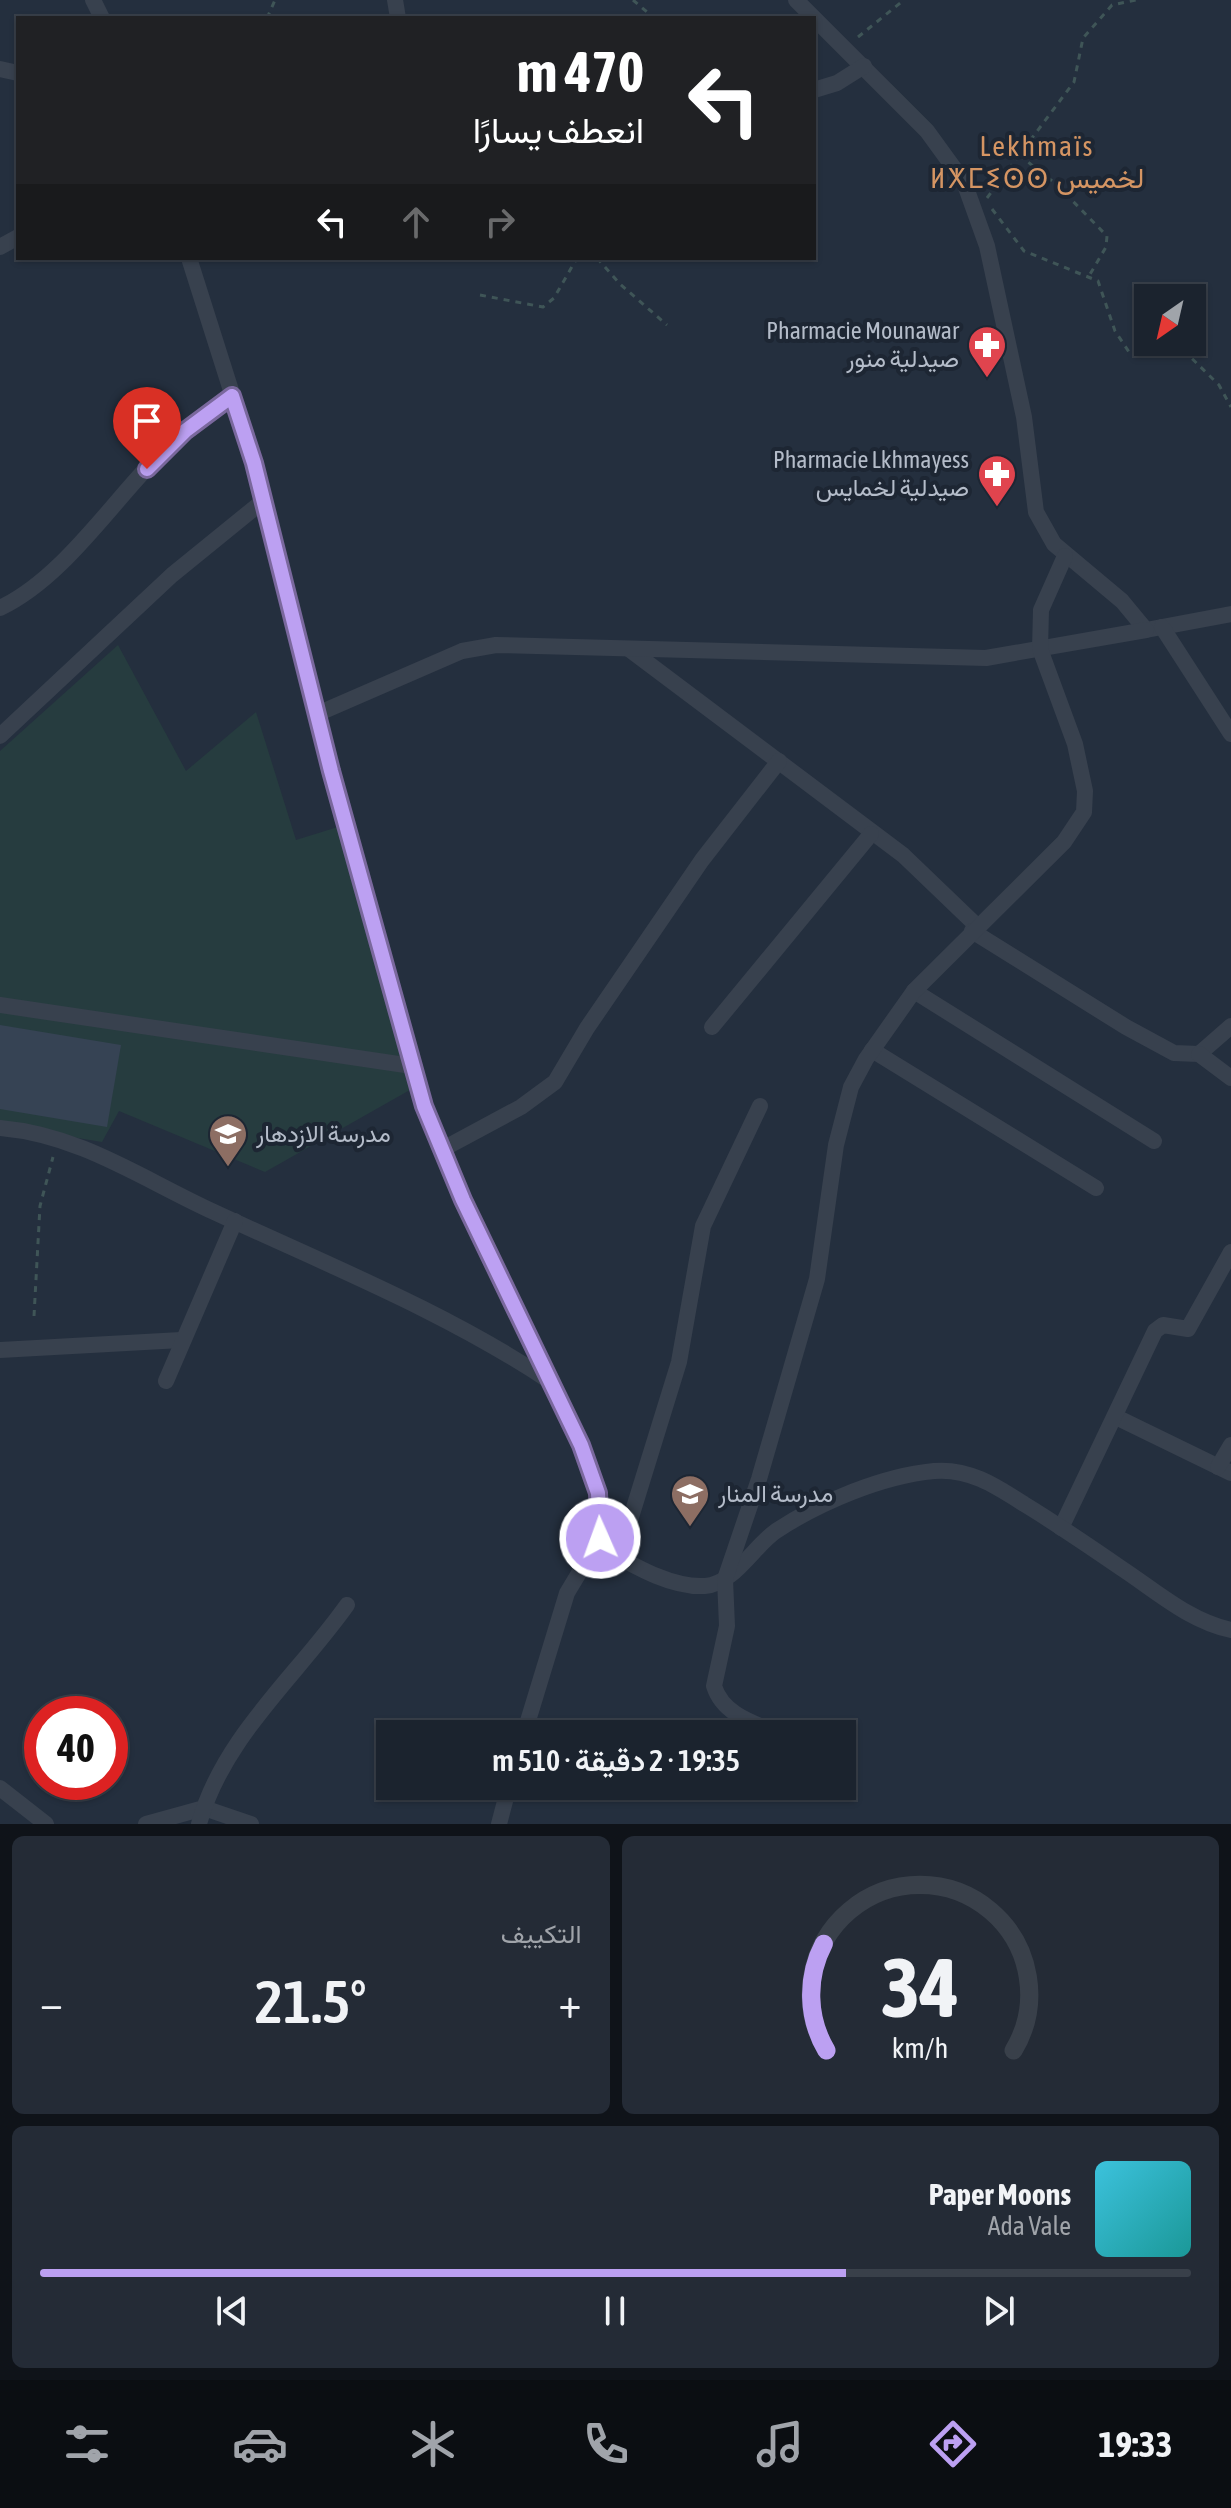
<!DOCTYPE html>
<html lang="ar">
<meta charset="utf-8">
<style>
:root{--surface:#1b232e;--page:#242b36;--text:#f1f3f6;--muted:#a0a4aa;--line:#39404a;--accent:#bca0f2}
body{margin:0;font-family:"Asap Condensed",Vazirmatn,"Noto Sans Tifinagh",sans-serif;background:var(--page);color:var(--text);direction:rtl;height:100vh;display:flex;flex-direction:column;font-size:30px;white-space:nowrap}
*{box-sizing:border-box;margin:0}
p{font-size:26px;color:var(--muted)}
.icon{flex:none;width:44px;height:44px;fill:none;stroke:currentColor;stroke-width:2;stroke-linecap:round;stroke-linejoin:round}
.map{position:relative;height:1824px;overflow:hidden;direction:ltr}
.sheet{display:flex;flex-direction:column;gap:12px;padding:12px;background:#0f1319;flex:1}
.sheet>*{flex:none}
.guide{position:absolute;left:16px;top:16px;width:800px;height:244px;border-radius:0px;box-shadow:0 2px 6px #0004,0 0 0 2px var(--line);direction:rtl;background:#202124;color:#fff;overflow:hidden}
.needle{width:52px;rotate:214deg}
.fabs{position:absolute;left:1134px;top:284px;display:grid;gap:16px}
.fabs a{display:grid;place-items:center;width:72px;height:72px;border-radius:0px;background:var(--surface);box-shadow:0 2px 6px #0004,0 0 0 2px var(--line);font-size:40px}
.speed{position:absolute;left:24px;top:1696px;display:flex;gap:16px;font-size:40px;font-weight:700;text-align:center}
.speed>*{display:grid;place-content:center;width:104px;height:104px;border-radius:50%;background:var(--surface);box-shadow:0 2px 6px #0004,0 0 0 2px var(--line);line-height:1}
.speed .limit{border:12px solid #d22;background:#fff;color:#111}
.pin{position:absolute;display:grid;place-items:center;width:68px;height:68px;color:#fff;margin:-82px -34px;border-radius:50% 50% 50% 0;rotate:-45deg;box-shadow:0 0 8px #0007}
.pin .icon{rotate:45deg}
.me{position:absolute;width:88px;margin:-44px;rotate:358deg;stroke-linejoin:round;filter:drop-shadow(0 0 6px #0008)}
.turn{display:flex;align-items:center;gap:28px;height:168px;padding:0 40px;font-size:36px}
.turn .icon{width:104px;height:104px;stroke-width:2.5}
.turn b{display:block;font-size:56px;line-height:68px}
.lanes{display:flex;align-items:center;height:76px;padding:0 40px;background:#0003;justify-content:center;gap:40px;direction:ltr}
.lanes .off{opacity:.35}
.big{font-size:60px;font-weight:600;line-height:1.1}
.sheet .tile{flex:1;display:flex;flex-direction:column;justify-content:center;gap:12px;min-width:0;padding:0 28px;border-radius:12px;background:var(--page)}
.sheet .dial{align-items:center;gap:0}
.dial svg{height:208px;overflow:visible;fill:none;stroke:var(--line);stroke-width:7;stroke-linecap:round;text-anchor:middle}
.dial text{fill:var(--text);stroke:none}
.song{display:flex;align-items:center;gap:24px}
.cover{width:96px;height:96px;border-radius:12px;background:linear-gradient(135deg,hsl(190 70% 55%),hsl(180 70% 35%))}
.played{height:8px;border-radius:4px;background:linear-gradient(90deg,var(--accent) 70%,var(--line) 70%)}
.keys{display:flex;justify-content:space-around;direction:ltr}
.heat{display:flex;justify-content:space-between;align-items:center;font-size:44px;direction:ltr}
.sheet .tiles{flex:1;display:grid;gap:12px;grid-template-columns:1fr 1fr}
.tile:last-child{grid-column:span 2}
.trip{position:absolute;left:376px;top:1720px;width:480px;height:80px;border-radius:0px;background:var(--surface);box-shadow:0 2px 6px #0004,0 0 0 2px var(--line);font-weight:600;line-height:80px;text-align:center;direction:rtl}
.menu{display:flex;height:128px;justify-content:space-around;align-items:center;background:#0b0e12;color:var(--muted)}
.menu .icon{width:56px;height:56px}
.menu .current{color:var(--accent)}
.menu b{font-size:36px;color:var(--text)}
.map>svg:first-child{display:block}
</style>
<div class="map">
<svg width="1231" height="1824" viewBox="0 0 1231 1824">
<rect width="100%" height="100%" fill="#242f3e"/>
<polygon fill="#263c3f" points="118,645 186,771 256,712 296,840 341,826 417,1086 265,1172 119,1111 102,1142 0,1125 0,751"/>
<polygon fill="#364354" points="0,1025 121,1045 107,1127 0,1109"/>
<g fill="none" stroke-linecap="round" stroke-linejoin="round">
<g stroke="#3f5557" stroke-width="3" stroke-dasharray="6 6" stroke-linecap="butt">
<polyline points="633,0 654,18"/>
<polyline points="267,18 275,0"/>
<polyline points="858,37 904,0"/>
<polyline points="1019,155 1056,184 1107,236 1106,247 1089,276"/>
<polyline points="987,198 1074,82 1083,38 1112,5 1136,0"/>
<polyline points="992,209 1024,251 1098,281 1115,331 1129,352 1137,354 1168,342"/>
<polyline points="597,258 620,284 667,325"/>
<polyline points="480,295 543,307 554,298 577,258"/>
<polyline points="1175,342 1219,385 1231,407"/>
<polyline points="34,1316 40,1206 53,1157"/>
</g>
<g stroke="#38414e" stroke-width="16">
<polyline points="93,0 102,18"/>
<polyline points="395,0 398,18"/>
<polyline points="796,0 927,131 964,182 987,246 1024,417 1036,512 1054,544 1122,601 1146,630 1231,614"/>
<polyline points="0,69 18,73"/>
<polyline points="814,90 837,83 864,66"/>
<polyline points="0,247 18,237"/>
<polyline points="189,258 254,463 331,771 424,1106 463,1200 574,1429 598,1493 600,1538 567,1593 524,1734"/>
<path d="M0,608C63,578 111,503 160,454C181,432 207,414 232,396"/>
<polyline points="1162,627 1231,734"/>
<polyline points="629,649 903,855 977,926"/>
<polyline points="317,714 462,651 496,645 986,658 1146,630"/>
<polyline points="0,736 172,575 263,501"/>
<polyline points="972,931 1126,1027 1174,1053 1199,1054 1231,1026"/>
<polyline points="914,991 1154,1141"/>
<polyline points="0,1005 412,1066"/>
<polyline points="712,1027 871,834"/>
<polyline points="872,1050 1096,1188"/>
<polyline points="1199,1054 1231,1078"/>
<path d="M0,1128C81,1135 142,1179 214,1212C328,1265 446,1312 551,1382"/>
<polyline points="441,1150 521,1107 555,1082 587,1028 702,860 779,761"/>
<polyline points="0,1350 181,1340"/>
<polyline points="166,1381 235,1221"/>
<polyline points="1116,1417 1231,1473"/>
<polyline points="1218,1467 1231,1445"/>
<polyline points="1061,1528 1155,1331 1163,1325 1188,1329 1231,1252"/>
<path d="M597,1545C628,1562 668,1588 705,1586C734,1584 753,1547 776,1531C820,1502 882,1476 934,1471C969,1468 996,1486 1024,1504C1057,1524 1089,1546 1121,1568C1156,1591 1189,1621 1231,1630"/>
<polyline points="619,1556 679,1362 703,1226 760,1106"/>
<path d="M780,1734C754,1723 723,1715 714,1686L727,1626L725,1579L759,1479L817,1279L836,1145L851,1087L866,1059L914,991L1064,842L1084,812L1085,791L1075,744L1040,649L1041,610L1065,556"/>
<polyline points="0,1788 46,1824"/>
<polyline points="146,1824 204,1808 251,1824"/>
<path d="M199,1824C223,1737 296,1677 347,1605"/>
<polyline points="499,1824 509,1786"/>
</g>
</g>
<g fill="none" stroke-linecap="round" stroke-linejoin="round">
<g stroke="#7a689d" stroke-width="20">
<polyline id="route" points="147,469 185,431 232,396 254,463 331,771 424,1106 463,1200 581,1445 598,1493 600,1538"/>
</g>
<use href="#route" stroke="#bca0f2" stroke-width="14"/>
</g>
<defs>
<g id="pharmacy-pin" transform="scale(2)"><path d="M0 17L-7.5 6A9.5 9.5 0 1 1 7.5 6Z" fill="#e0444e" stroke="#1d2633"/><path d="M-2-6h4v4h4v4h-4v4h-4v-4h-4v-4h4Z" fill="#fff"/></g>
<g id="school-pin" transform="scale(2)"><path d="M0 17L-7.5 6A9.5 9.5 0 1 1 7.5 6Z" fill="#8d6e63" stroke="#1d2633"/><path d="M0-5L7-2L0 1L-7-2ZM-4 1L0 2.5L4 1V4Q0 6-4 4Z" fill="#fff"/></g>
</defs>
<g fill-rule="evenodd">
<use href="#pharmacy-pin" x="987" y="345"/>
<use href="#pharmacy-pin" x="997" y="474"/>
<use href="#school-pin" x="228" y="1134"/>
<use href="#school-pin" x="690" y="1494"/>
</g>
<g text-anchor="middle" stroke-width="8" stroke-linejoin="round" paint-order="stroke">
<g font-size="24" fill="#b4bcc9" stroke="#1d2633" text-anchor="end">
<text x="959" y="339">Pharmacie Mounawar<tspan x="959" dy="28">صيدلية منور</tspan></text>
<text x="969" y="468">Pharmacie Lkhmayess<tspan x="969" dy="28">صيدلية لخمايس</tspan></text>
<text x="256" y="1142" text-anchor="start">مدرسة الازدهار</text>
<text x="718" y="1502" text-anchor="start">مدرسة المنار</text>
</g>
<g font-size="28" letter-spacing="2" fill="#d59563" stroke="#1d2633">
<text x="1037" y="156">Lekhmaïs<tspan x="1037" dy="32">ⵍⵅⵎⵉⵙⵙ لخميس</tspan></text>
</g>
</g>
</svg>
<div class="fabs">
<a><svg class="needle" viewBox="-14 -14 28 28"><path d="M0-13l5 13h-10z" fill="#e53935"/><path d="M0 13l5-13h-10z" fill="#a0a4aa"/></svg></a>
</div>
<div class="speed"><div class="limit">40</div></div>
<div class="pin" style="left:147px;top:469px;background:#d93025"><svg class="icon" aria-label="arrive" viewBox="0 0 24 24"><path d="M6 21V4h12l-3 4 3 4H6"/></svg></div>
<svg class="me" style="left:600px;top:1538px" viewBox="-20 -20 40 40"><circle r="17" fill="#bca0f2" stroke="#fff" stroke-width="3"/><path d="M0-11L8 9 0 5-8 9z" fill="#fff"/></svg>
<div class="trip">19:35 · 2 دقيقة · 510 m</div>
<div class="guide">
<div class="turn"><svg class="icon" aria-label="left" viewBox="0 0 24 24"><path d="M17 20v-9H6M10 6l-5 5 5 5"/></svg><div><b>470 m</b>انعطف يسارًا</div></div>
<div class="lanes"><svg class="icon" aria-label="left" viewBox="0 0 24 24"><path d="M17 20v-9H6M10 6l-5 5 5 5"/></svg><svg class="icon off" aria-label="ahead" viewBox="0 0 24 24"><path d="M12 20V5M6 11l6-6 6 6"/></svg><svg class="icon off" aria-label="right" viewBox="0 0 24 24"><path d="M7 20v-9h11M14 6l5 5-5 5"/></svg></div>
</div>
</div>
<section class="sheet">
<div class="tiles">
<div class="tile dial"><svg viewBox="0 0 100 80">
<path d="M14 69A42 42 0 1 1 86 69"/>
<path d="M14 69A42 42 0 0 1 13 28" stroke="#bca0f2"/>
<text x="50" y="56" font-size="32" font-weight="700">34</text>
<text x="50" y="72" font-size="11">km/h</text>
</svg></div>
<div class="tile"><p>التكييف</p>
<div class="heat"><a>−</a><b class="big">21.5°</b><a>+</a></div>
</div>
<div class="tile">
<div class="song"><i class="cover"></i><div><b>Paper Moons</b><p>Ada Vale</p></div></div>
<div class="played"></div>
<div class="keys"><svg class="icon" aria-label="previous" viewBox="0 0 24 24"><path d="M18 5L8 12l10 7zM5 5v14"/></svg><svg class="icon" aria-label="pause" viewBox="0 0 24 24"><path d="M8 5v14M16 5v14"/></svg><svg class="icon" aria-label="next" viewBox="0 0 24 24"><path d="M6 5l10 7-10 7zM19 5v14"/></svg></div>
</div>
</div>
</section>
<nav class="menu">
<b>19:33</b>
<svg class="icon current" aria-label="directions" viewBox="0 0 24 24"><path d="M12 3l9 9-9 9-9-9zM9 14v-3h6M13 9l2 2-2 2"/></svg>
<svg class="icon" aria-label="music" viewBox="0 0 24 24"><path d="M9 18V5l10-2v13"/><circle cx="6" cy="18" r="3"/><circle cx="16" cy="16" r="3"/></svg>
<svg class="icon" aria-label="phone" viewBox="0 0 24 24"><path d="M5 4h4l2 5-3 2q2 4 5 5l2-3 5 2v4C11 20 4 13 5 4z"/></svg>
<svg class="icon" aria-label="climate" viewBox="0 0 24 24"><path d="M12 3v18M4 7l16 10M4 17L20 7"/></svg>
<svg class="icon" aria-label="car" viewBox="0 0 24 24"><path d="M5 17H2v-5l4-1 3-4h7l3 4 3 1v5h-3M9 17h6M6 11h13"/><circle cx="7" cy="17" r="2"/><circle cx="17" cy="17" r="2"/></svg>
<svg class="icon" aria-label="filters" viewBox="0 0 24 24"><path d="M4 7h16M4 17h16"/><circle cx="9" cy="7" r="2"/><circle cx="15" cy="17" r="2"/></svg>
</nav>
